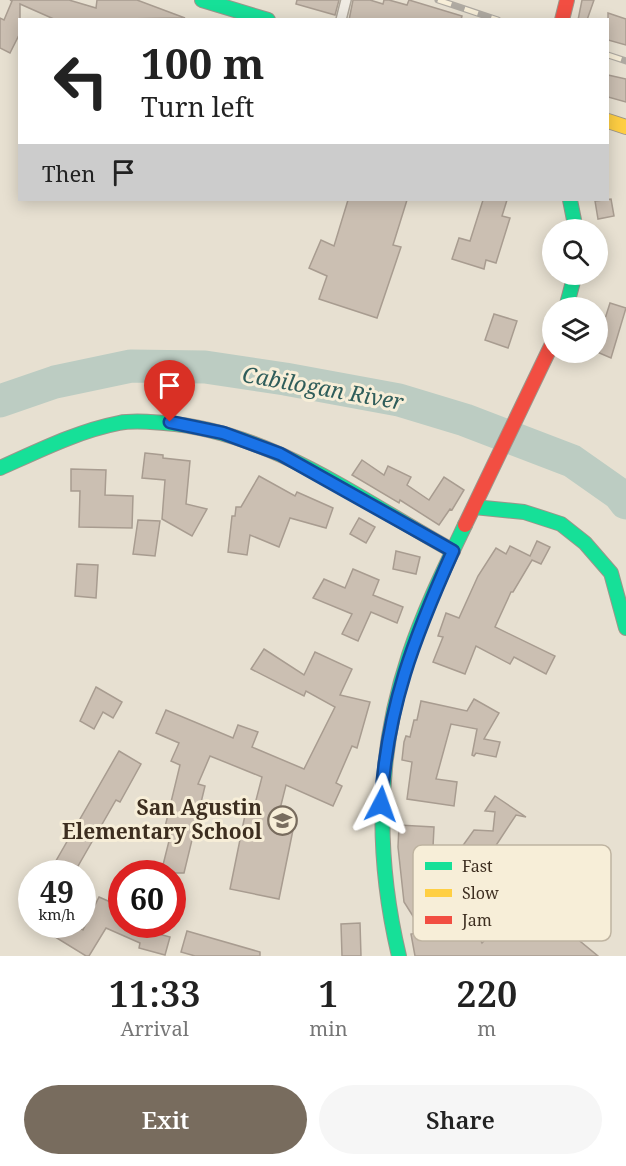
<!DOCTYPE html>
<html lang="en">
<head>
<meta charset="utf-8">
<style>
	:root { --surface:#fff; --page:#f6f6f6; --text:#222; --muted:#767676; --accent:#786c5e }
	body { margin:0; font-family:"Noto Serif",serif; background:var(--page); color:var(--text); height:100vh; display:flex; flex-direction:column; font-size:22px; white-space:nowrap }
	* { box-sizing:border-box; margin:0 }
	p { font-size:20px; color:var(--muted) }
	.icon { flex:none; width:33px; height:33px; fill:none; stroke:currentColor; stroke-width:2; stroke-linecap:round; stroke-linejoin:round }
	.map { position:relative; height:956px; overflow:hidden }
	.sheet { display:flex; flex-direction:column; background:var(--surface); flex:1 }
	.sheet>* { flex:none }
	.banner { position:absolute; left:18px; top:18px; width:591px; height:183px; border-radius:0px; box-shadow:0 3px 15px #0003; background:#fff; color:var(--text); overflow:hidden }
	.buttons { position:absolute; left:542px; top:219px; display:grid; gap:12px }
	.buttons a { display:grid; place-items:center; width:66px; height:66px; border-radius:50%; background:var(--surface); box-shadow:0 3px 15px #0003; font-size:30px }
	.speed { position:absolute; left:18px; top:860px; display:flex; gap:12px; font-size:30px; font-weight:700; text-align:center }
	.speed>* { display:grid; place-content:center; width:78px; height:78px; border-radius:50%; background:var(--surface); box-shadow:0 3px 15px #0003; line-height:1 }
	.speed small { font-size:15px; font-weight:400 }
	.speed .limit { border:9px solid #d22; background:#fff; color:#111 }
	.pin { position:absolute; display:grid; place-items:center; width:51px; height:51px; color:#fff; margin:-62px -26px; border-radius:50% 50% 50% 0; rotate:-45deg; box-shadow:0 0 6px #0007 }
	.pin .icon { rotate:45deg }
	.me { position:absolute; width:66px; margin:-33px; rotate:4deg; stroke-linejoin:round; filter:drop-shadow(0 0 4px #0008) }
	.turn { display:flex; align-items:center; gap:21px; height:126px; padding:0 24px; font-size:27px }
	.turn .icon { width:78px; height:78px; stroke-width:2.5 }
	.turn b { display:block; font-size:42px; line-height:51px }
	.then { display:flex; align-items:center; height:57px; padding:0 24px; background:#0003; gap:12px; font-size:22px }
	.eta { display:flex; justify-content:space-evenly; align-items:center; height:102px; text-align:center }
	.eta b { font-size:36px; font-weight:600; line-height:42px }
	.primary-button { display:flex; gap:12px; margin-top:auto; padding:12px 24px }
	.primary-button a { flex:1; height:69px; border-radius:36px; background:var(--accent); color:#fff; font-size:24px; font-weight:600; line-height:69px; text-align:center }
	.primary-button a+a { background:var(--page); color:var(--text) }
	.map>svg:first-child { display:block }
</style>
</head>
<body>
<div class="map">
<svg width="626" height="956" viewBox="0 0 626 956">
	<rect width="100%" height="100%" fill="#e7e0d1"/>
	<g fill="none" stroke-linecap="round" stroke-linejoin="round">
		<polyline stroke="#bcccc2" stroke-width="33" points="0,401 55,382 131,366 205,367 285,379 399,400 465,420 572,461 619,494 626,503"/>
	</g>
	<g fill="#cbbfb2" stroke="#a89c90" stroke-width="1.5">
		<polygon points="10,0 69,0 96,8 97,0 137,0 185,18 56,20 20,4 20,33 10,53 0,48 0,18 4,20 12,1"/>
		<polygon points="297,0 339,0 335,15 296,4"/>
		<polygon points="353,0 370,0 383,4 384,0 389,0 407,5 409,0 462,16 461,20 349,20"/>
		<polygon points="582,0 594,0 587,20 578,20"/>
		<polygon points="608,13 626,19 626,45 608,40"/>
		<polygon points="608,75 626,79 626,102 608,97"/>
		<polygon points="611,199 614,216 598,219 595,201"/>
		<polygon points="348,200 407,200 393,245 401,247 377,318 319,299 327,276 309,268 321,240 334,246"/>
		<polygon points="483,200 507,200 502,216 510,218 496,263 486,260 484,269 452,259 459,238 470,241"/>
		<polygon points="610,303 626,308 611,358 597,352 597,344"/>
		<polygon points="494,314 517,321 508,348 485,340"/>
		<polygon points="145,453 163,455 163,458 190,461 186,504 207,509 192,536 162,519 165,480 142,478"/>
		<polygon points="362,460 384,475 388,466 411,477 407,485 429,500 444,477 464,490 452,510 450,509 439,525 400,500 399,503 352,475"/>
		<polygon points="71,469 106,470 105,495 133,496 132,528 79,527 80,491 71,491"/>
		<polygon points="259,476 295,496 297,492 333,508 326,528 290,518 279,547 250,535 247,555 228,552 232,516 235,516 236,507 241,507"/>
		<polygon points="359,518 375,527 366,543 350,534"/>
		<polygon points="138,520 160,521 155,556 133,554"/>
		<polygon points="537,541 550,547 541,564 532,560 513,592 511,592 495,627 555,656 546,674 514,657 510,664 476,646 465,674 433,662 443,637 438,636 446,613 459,618 478,576 496,548 506,554 510,546 530,556"/>
		<polygon points="396,551 420,557 416,574 393,569"/>
		<polygon points="77,564 98,565 96,598 75,596"/>
		<polygon points="353,569 379,580 373,595 403,607 397,623 371,612 358,641 342,634 352,614 313,598 324,579 345,588"/>
		<polygon points="264,649 304,675 315,652 352,669 340,695 370,702 357,748 352,746 336,783 342,786 333,806 286,785 278,817 295,820 279,899 230,889 246,810 253,812 262,777 210,756 198,784 205,786 184,873 161,873 171,833 164,831 180,765 171,761 179,743 156,733 166,710 233,738 238,725 258,732 252,747 304,769 335,707 306,691 304,696 251,669"/>
		<polygon points="96,687 122,702 113,718 103,712 94,729 80,721"/>
		<polygon points="474,699 499,713 484,739 500,742 496,757 476,753 474,756 472,755 477,729 451,724 436,779 457,782 454,806 407,799 412,762 402,760 404,742 406,736 410,737 414,720 417,720 421,701 467,711"/>
		<polygon points="119,751 141,764 120,802 116,800 74,873 49,873"/>
		<polygon points="495,796 526,817 516,815 491,853 492,850 466,872 478,892 461,902 482,943 502,923 517,939 541,909 598,956 415,956 411,934 423,932 404,902 398,847 399,825 434,827 432,867 447,853 444,872 474,830 493,831 495,812 485,811"/>
		<polygon points="99,897 122,907 122,924 170,937 165,955 139,948 140,943 106,928 89,956 86,956 34,924 73,924 83,930"/>
		<polygon points="360,923 361,956 342,956 341,924"/>
		<polygon points="187,931 260,952 260,956 195,956 181,952"/>
	</g>
	<g fill="none" stroke-linecap="round" stroke-linejoin="round">
		<defs>
			<polyline id="lane" points="341,20 346,0"/>
			<g id="fast">
				<polyline points="202,0 268,20"/>
				<polyline points="570,200 576,230"/>
				<polyline points="566,308 575,274"/>
				<path d="M0 468C38 451 78 431 119 423 134 420 150 422 164 423 271 431 362 501 453 551"/>
				<polyline points="474,507 524,512 561,524 585,543 611,573 626,628"/>
				<path d="M399 956C375 855 376 754 409 655 424 610 445 567 465 525"/>
			</g>
			<polyline id="slow" points="608,121 626,127"/>
			<g id="jam">
				<polyline points="562,20 567,0"/>
				<polyline points="465,525 552,344"/>
			</g>
		</defs>
		<use href="#lane" stroke="#ada599" stroke-width="12"/>
		<use href="#fast" stroke="#9c958a" stroke-width="16"/>
		<use href="#slow" stroke="#9c958a" stroke-width="16"/>
		<use href="#jam" stroke="#9c958a" stroke-width="16"/>
		<use href="#lane" stroke="#efebe3" stroke-width="9"/>
		<use href="#fast" stroke="#16e098" stroke-width="14"/>
		<use href="#slow" stroke="#ffcf43" stroke-width="14"/>
		<use href="#jam" stroke="#f24e42" stroke-width="14"/>
		<defs>
			<g id="rail">
				<polyline points="438,0 498,20"/>
				<polyline points="608,55 626,61"/>
			</g>
		</defs>
		<use href="#rail" stroke="#afaaa2" stroke-width="7"/>
		<use href="#rail" stroke="#f7eed8" stroke-width="4.5" stroke-dasharray="14" stroke-linecap="butt"/>
	</g>
	<g fill="none" stroke-linecap="round" stroke-linejoin="round">
		<defs>
			<path id="route" d="M170 422 223 433 280 454 453 551C414 638 387 707 381 804"/>
		</defs>
		<use href="#route" stroke="#114b97" stroke-width="15"/>
		<use href="#route" stroke="#1a73e8" stroke-width="10"/>
	</g>
	<defs>
		<symbol id="school-ring" viewBox="-11 -11 22 22"><circle r="9.5" fill="#f7eed8" stroke="#786c5e" stroke-width="1.5"/><path d="M0-5L7-2L0 1L-7-2ZM-4 1L0 2.5L4 1V4Q0 6-4 4Z" fill="#786c5e"/></symbol>
	</defs>
	<g fill-rule="evenodd">
		<use href="#school-ring" x="266" y="804" width="33" height="33"/>
	</g>
	<g text-anchor="middle" stroke-width="6" stroke-linejoin="round" paint-order="stroke">
		<g font-size="21" font-weight="bold" fill="#3d2e20" stroke="#f7eed8" text-anchor="end">
			<text x="262" y="815">San Agustin<tspan x="262" dy="24">Elementary School</tspan></text>
		</g>
		<g font-size="22" font-style="italic" fill="#2f5d5a" stroke="#f7eed8">
			<text transform="translate(323 388) rotate(10)" y="8">Cabilogan River</text>
		</g>
	</g>
	<rect x="413" y="845" width="198" height="96" rx="9" fill="#f7eed8" stroke="#bfb4a1" stroke-width="1.5"/>
	<rect x="425" y="862" width="27" height="8" fill="#16e098"/>
	<rect x="425" y="889" width="27" height="8" fill="#ffcf43"/>
	<rect x="425" y="916" width="27" height="8" fill="#f24e42"/>
	<g font-size="16" fill="#3d2e20">
		<text x="462" y="872">Fast</text>
		<text x="462" y="899">Slow</text>
		<text x="462" y="926">Jam</text>
	</g>
</svg>
<div class="buttons">
<a><svg class="icon" aria-label="search" viewBox="0 0 24 24"><circle cx="10" cy="10" r="6"/><path d="M15 15l6 6"/></svg></a>
<a><svg class="icon" aria-label="layers" viewBox="0 0 24 24"><path d="M12 4l9 5-9 5-9-5zM3 14l9 5 9-5"/></svg></a>
</div>
<div class="speed"><div>49<small>km/h</small></div><div class="limit">60</div></div>
<div class="pin" style="left:170px;top:422px;background:#d93025"><svg class="icon" aria-label="arrive" viewBox="0 0 24 24"><path d="M6 21V4h12l-3 4 3 4H6"/></svg></div>
<svg class="me" style="left:381px;top:804px" viewBox="-20 -20 40 40"><path d="M0-17L14 15 0 8-14 15z" fill="#1a73e8" stroke="#fff" stroke-width="4"/></svg>
<div class="banner">
<div class="turn"><svg class="icon" aria-label="left" viewBox="0 0 24 24"><path d="M17 20v-9H6M10 6l-5 5 5 5"/></svg><div><b>100 m</b>Turn left</div></div>
<div class="then">Then<svg class="icon" aria-label="arrive" viewBox="0 0 24 24"><path d="M6 21V4h12l-3 4 3 4H6"/></svg></div>
</div>
</div>
<section class="sheet">
<div class="eta">
<div><b>11:33</b><p>Arrival</p></div>
<div><b>1</b><p>min</p></div>
<div><b>220</b><p>m</p></div>
</div>
<div class="primary-button"><a>Exit</a><a>Share</a></div>
</section>
</body>
</html>
